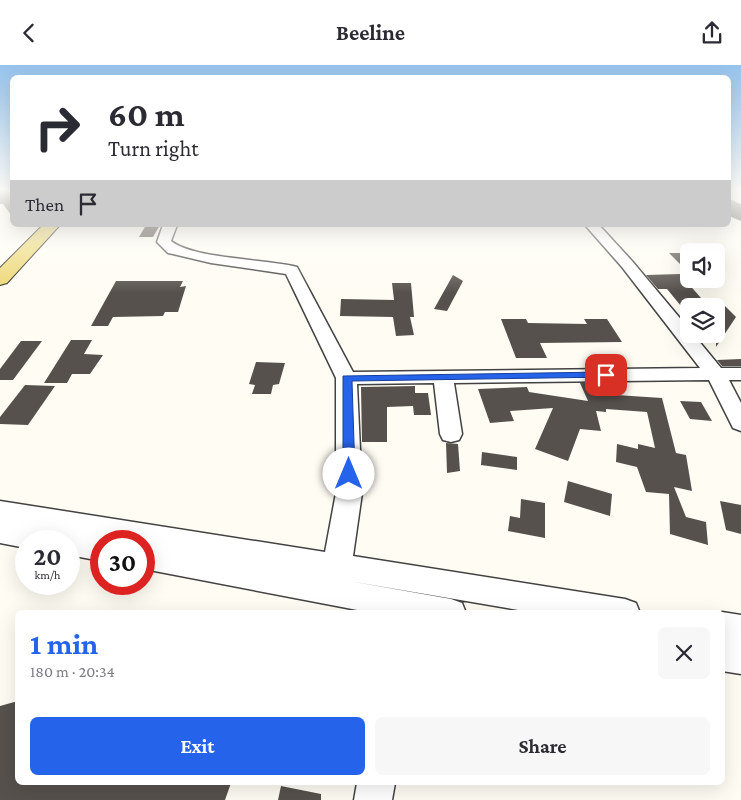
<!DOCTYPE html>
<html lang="en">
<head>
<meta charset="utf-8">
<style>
	:root { --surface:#fff; --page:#f7f7f7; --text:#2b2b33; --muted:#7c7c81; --accent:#2563eb }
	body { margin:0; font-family:"Crimson Pro",serif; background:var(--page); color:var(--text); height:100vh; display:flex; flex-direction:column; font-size:19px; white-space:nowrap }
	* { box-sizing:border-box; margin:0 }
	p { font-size:16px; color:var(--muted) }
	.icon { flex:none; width:28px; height:28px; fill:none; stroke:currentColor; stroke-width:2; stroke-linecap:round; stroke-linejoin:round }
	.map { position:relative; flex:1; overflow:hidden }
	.sheet { position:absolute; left:15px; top:545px; width:710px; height:175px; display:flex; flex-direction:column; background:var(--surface); border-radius:8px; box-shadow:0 5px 20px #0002 }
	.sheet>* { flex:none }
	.top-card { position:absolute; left:10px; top:10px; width:721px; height:152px; border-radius:8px; box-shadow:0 5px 20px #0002; background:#fff; color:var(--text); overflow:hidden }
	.controls { position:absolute; left:680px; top:178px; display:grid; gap:10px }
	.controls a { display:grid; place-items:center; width:45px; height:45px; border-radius:8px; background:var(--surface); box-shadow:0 5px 20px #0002; font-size:25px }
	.speed { position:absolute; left:15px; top:465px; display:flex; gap:10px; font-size:25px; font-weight:700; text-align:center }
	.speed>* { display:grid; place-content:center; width:65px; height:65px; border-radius:50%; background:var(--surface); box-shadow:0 5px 20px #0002; line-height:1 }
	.speed small { font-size:12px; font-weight:400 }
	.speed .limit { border:8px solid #d22; background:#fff; color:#111 }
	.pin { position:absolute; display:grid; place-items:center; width:42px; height:42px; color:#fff; margin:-21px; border-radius:10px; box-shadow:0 2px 8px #0006 }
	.me { position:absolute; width:55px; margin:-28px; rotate:0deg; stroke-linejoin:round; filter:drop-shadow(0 0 4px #0008) }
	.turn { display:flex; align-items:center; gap:18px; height:105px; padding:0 15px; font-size:22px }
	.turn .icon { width:65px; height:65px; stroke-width:2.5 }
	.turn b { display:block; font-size:35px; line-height:42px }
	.then { display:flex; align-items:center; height:48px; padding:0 15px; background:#0003; gap:10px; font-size:19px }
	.round { display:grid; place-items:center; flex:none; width:52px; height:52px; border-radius:8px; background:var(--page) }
	.headline { display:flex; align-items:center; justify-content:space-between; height:85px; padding:0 15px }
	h1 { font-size:30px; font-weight:700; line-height:38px; color:var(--accent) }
	.button { display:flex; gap:10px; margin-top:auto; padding:10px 15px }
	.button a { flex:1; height:58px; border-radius:8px; background:var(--accent); color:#fff; font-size:20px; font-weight:700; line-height:58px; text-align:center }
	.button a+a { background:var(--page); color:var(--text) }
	header { display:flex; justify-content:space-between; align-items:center; height:65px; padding:0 15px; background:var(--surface); font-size:22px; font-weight:700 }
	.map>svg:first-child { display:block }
</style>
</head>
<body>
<header><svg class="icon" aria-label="back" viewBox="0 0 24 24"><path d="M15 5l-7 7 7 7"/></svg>Beeline<svg class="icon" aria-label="share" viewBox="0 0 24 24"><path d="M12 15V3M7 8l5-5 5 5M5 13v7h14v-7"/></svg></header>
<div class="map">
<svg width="741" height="735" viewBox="0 0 741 735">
	<rect width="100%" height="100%" fill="#fefcf3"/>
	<g fill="#57514d">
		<polygon points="0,125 12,125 12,151 3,139 0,139"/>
		<polygon points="729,134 741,139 741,156 729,151"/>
		<polygon points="146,160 160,160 153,172 139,172"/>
		<polygon points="669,188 689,188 689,208"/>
		<polygon points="680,209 708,241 681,241 667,224 658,224 646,210"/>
		<polygon points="453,210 463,216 447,246 434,244"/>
		<polygon points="116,216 183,216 180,222 186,221 178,247 165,247 163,251 113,252 108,261 91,261"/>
		<polygon points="392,218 411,218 414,252 410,252 414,270 396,271 393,252 340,251 341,234 394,235"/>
		<polygon points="716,241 725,241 736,252 716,282"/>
		<polygon points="501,254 526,254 528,258 587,259 584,254 607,254 622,277 540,278 547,293 516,293"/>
		<polygon points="71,275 92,275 84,289 103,290 90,309 72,309 67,318 44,318"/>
		<polygon points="21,276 42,276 13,315 0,315 0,304"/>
		<polygon points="741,294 741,301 722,301 717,295"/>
		<polygon points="256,297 285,298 279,319 273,320 271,329 252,329 255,320 249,319"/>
		<polygon points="580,318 610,318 616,330 662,333 676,388 686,390 692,426 674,422 686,452 706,457 708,480 670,469 669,429 646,427 637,402 616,397 617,379 638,384 638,379 655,383 647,347 606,344 606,347 596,346 601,366 580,364 568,396 535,384 553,343 510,346 514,356 490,358 478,324 527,322 529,327 588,336"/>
		<polygon points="25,320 55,321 28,360 0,359 0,352"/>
		<polygon points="415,321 415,328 428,328 431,350 414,350 413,341 387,342 387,377 362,377 361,322"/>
		<polygon points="680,336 701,337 712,356 690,354"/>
		<polygon points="446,378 458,379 460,406 447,408"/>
		<polygon points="482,387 517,392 517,405 481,400"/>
		<polygon points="568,416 612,429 610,451 564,437"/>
		<polygon points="521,434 545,438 545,473 508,466 510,451 520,453"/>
		<polygon points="720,436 741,440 741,469 726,465"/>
		<polygon points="18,636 18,718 231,718 225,735 0,735 0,641"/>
		<polygon points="281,721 321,729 321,735 278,735"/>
	</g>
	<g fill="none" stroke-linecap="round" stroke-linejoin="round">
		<defs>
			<g id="minor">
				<path d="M163 160H177L171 176C193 194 267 194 297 202L353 307 700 303 622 202 585 160H599L632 196 689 264V269H693L721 303H741V315H729L741 338V366L733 363 709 315 454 318 462 369 459 375 451 377 443 375 440 369 434 318 357 319 362 428 353 491 625 534 636 538 640 548H536L349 516 451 534 462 538 466 548H373L144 504V476L106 474 111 476H101V496L69 490V476H26V483L0 478V436L325 487 336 428V313L286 209 211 198 173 189 168 188 157 177Z"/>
				<polygon points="722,547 741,550 741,609 722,606"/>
				<polygon points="357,718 395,718 392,735 354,735"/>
			</g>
			<polygon id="major" points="43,160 60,160 7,218 0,220 0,203"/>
		</defs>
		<use href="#minor" stroke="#424242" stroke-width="3"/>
		<use href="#major" stroke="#202020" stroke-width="2"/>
		<use href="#minor" fill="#fff" fill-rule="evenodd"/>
		<use href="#major" fill="#edd774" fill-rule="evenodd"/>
	</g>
	<linearGradient id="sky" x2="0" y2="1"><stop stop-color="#96c3ec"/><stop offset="0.55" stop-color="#fffefa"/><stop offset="1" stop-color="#fffefa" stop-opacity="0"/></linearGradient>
	<rect width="741" height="228" fill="url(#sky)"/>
	<polygon fill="#2563eb" stroke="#184099" points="606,307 610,308 610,312 352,316 355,409 353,412 345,412 343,409 343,311"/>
</svg>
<div class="controls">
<a><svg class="icon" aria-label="sound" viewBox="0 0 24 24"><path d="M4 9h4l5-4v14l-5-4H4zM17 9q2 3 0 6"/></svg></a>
<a><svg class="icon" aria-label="layers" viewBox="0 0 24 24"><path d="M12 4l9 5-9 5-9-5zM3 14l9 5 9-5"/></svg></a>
</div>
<div class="speed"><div>20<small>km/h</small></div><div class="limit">30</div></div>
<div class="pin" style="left:606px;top:310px;background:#d93025"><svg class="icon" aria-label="arrive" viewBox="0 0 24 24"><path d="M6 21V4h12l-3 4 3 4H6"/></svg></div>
<svg class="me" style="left:349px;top:409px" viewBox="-20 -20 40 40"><circle r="19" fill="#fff"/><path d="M0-13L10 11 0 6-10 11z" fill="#2563eb"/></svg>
<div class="top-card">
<div class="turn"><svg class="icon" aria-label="right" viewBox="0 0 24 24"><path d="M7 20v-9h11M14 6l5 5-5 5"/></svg><div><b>60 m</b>Turn right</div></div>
<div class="then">Then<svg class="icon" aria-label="arrive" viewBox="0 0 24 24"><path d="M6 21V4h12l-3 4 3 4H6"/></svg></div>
</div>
<section class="sheet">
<div class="headline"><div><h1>1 min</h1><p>180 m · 20:34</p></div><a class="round"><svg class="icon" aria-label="close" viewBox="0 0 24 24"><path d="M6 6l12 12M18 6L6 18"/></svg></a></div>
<div class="button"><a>Exit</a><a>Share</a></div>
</section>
</div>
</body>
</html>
